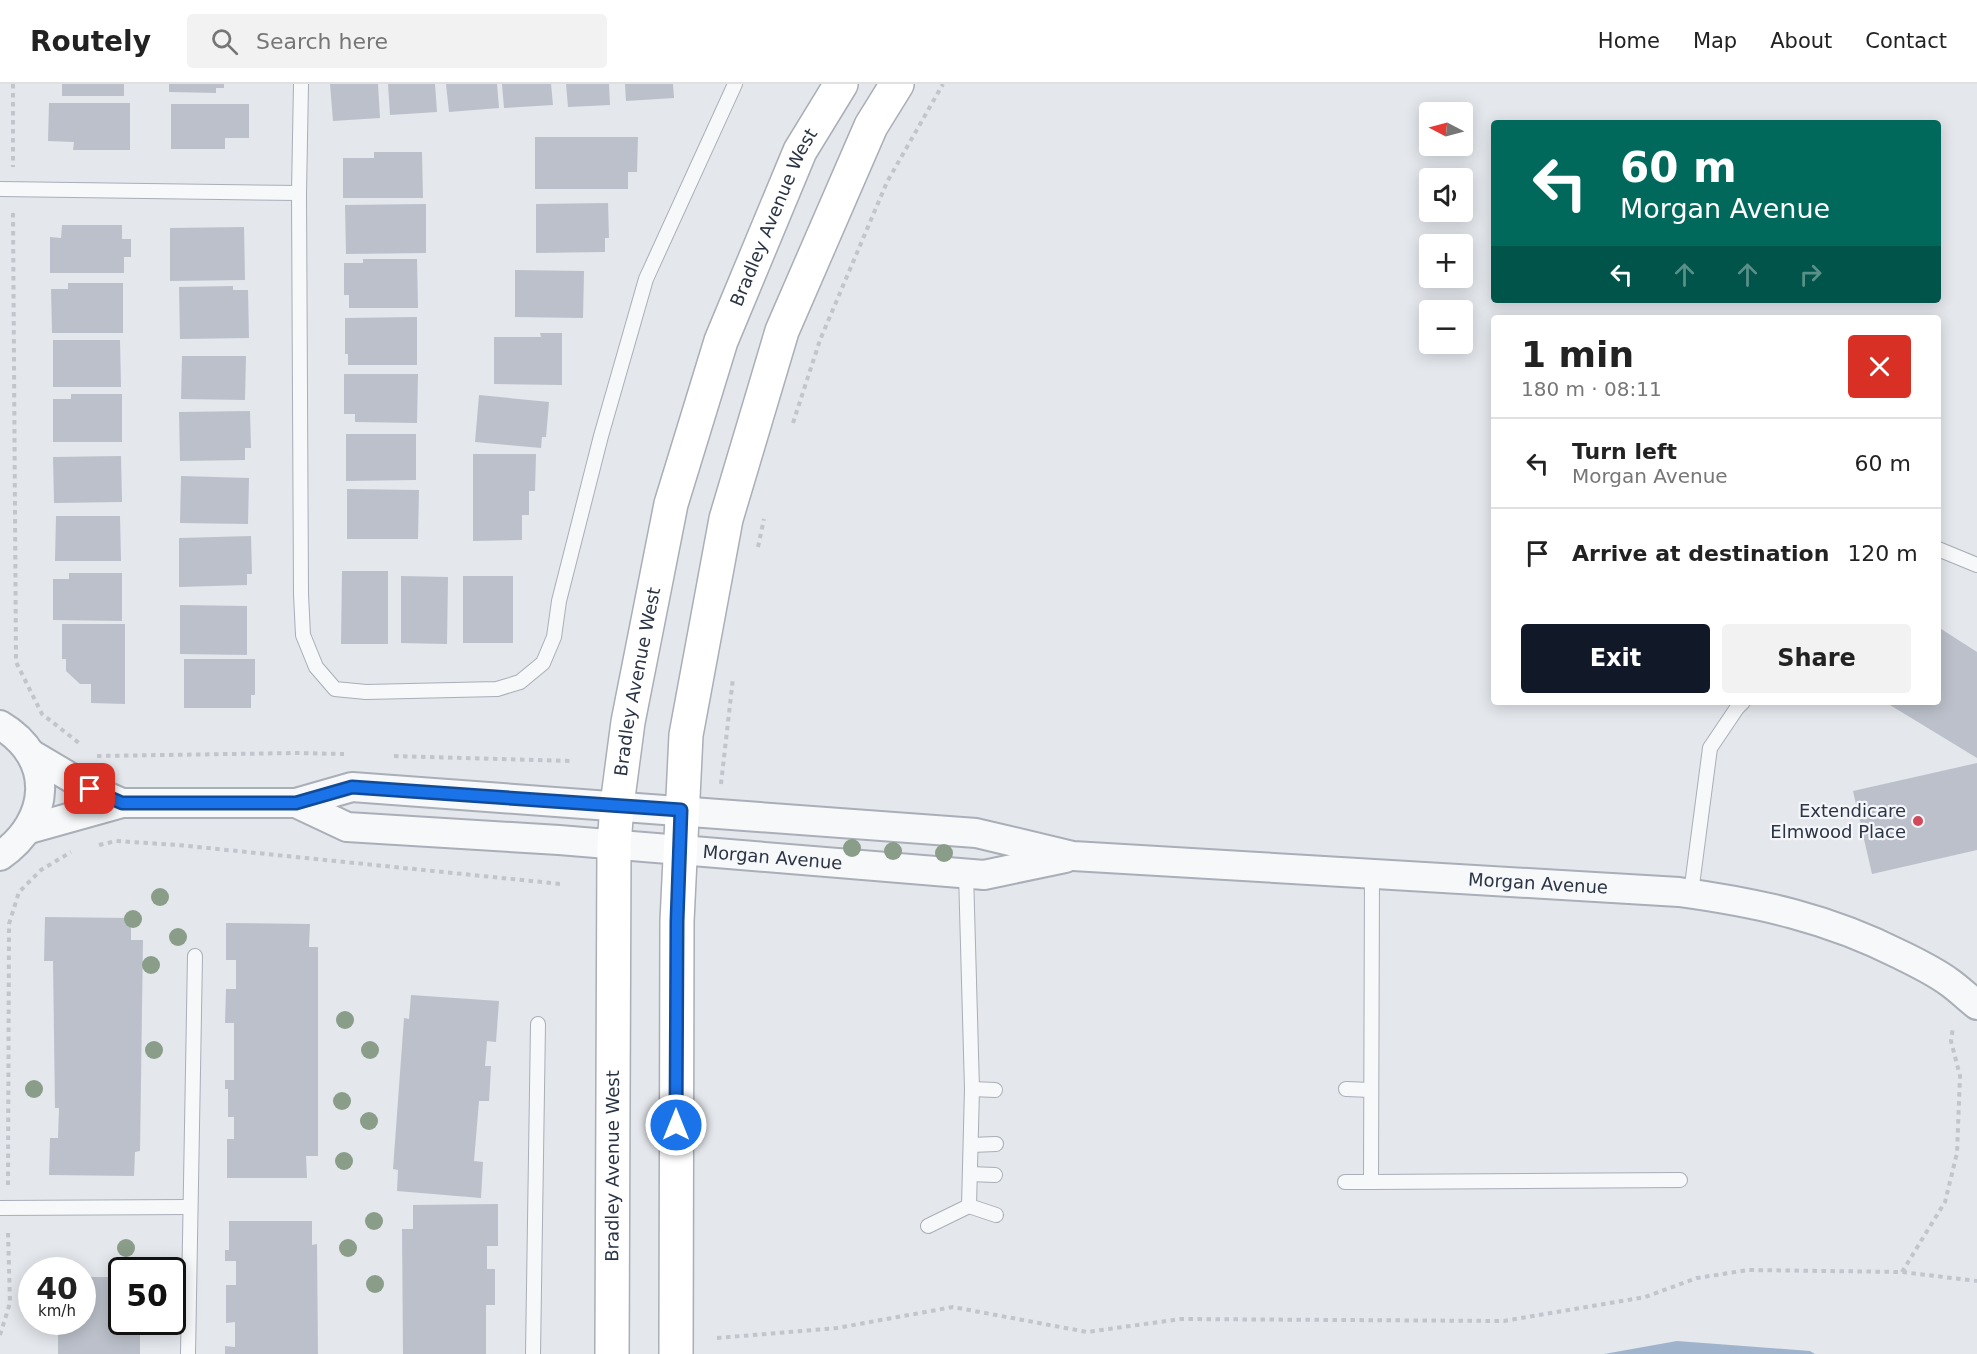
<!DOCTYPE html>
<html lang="en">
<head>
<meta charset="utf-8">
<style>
	:root { --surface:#fff; --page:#f2f2f2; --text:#222; --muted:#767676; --line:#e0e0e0; --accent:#111827 }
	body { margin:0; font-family:"DejaVu Sans",sans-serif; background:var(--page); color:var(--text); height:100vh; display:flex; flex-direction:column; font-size:22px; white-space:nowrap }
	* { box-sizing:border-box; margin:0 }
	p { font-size:20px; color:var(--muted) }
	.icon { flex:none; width:33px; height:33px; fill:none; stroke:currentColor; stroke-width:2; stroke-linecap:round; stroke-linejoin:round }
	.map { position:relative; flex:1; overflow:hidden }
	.panel { position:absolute; left:1491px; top:231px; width:450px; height:390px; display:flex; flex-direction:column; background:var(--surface); border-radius:6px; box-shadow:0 3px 15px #0003 }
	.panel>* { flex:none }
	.guide { position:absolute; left:1491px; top:36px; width:450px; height:183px; border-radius:6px; box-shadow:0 3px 15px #0003; background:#00695c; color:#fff; overflow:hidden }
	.needle { width:39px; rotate:276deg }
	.fabs { position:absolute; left:1419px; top:18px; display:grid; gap:12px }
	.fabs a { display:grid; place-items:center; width:54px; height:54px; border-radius:6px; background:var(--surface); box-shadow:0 3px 15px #0003; font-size:30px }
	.speed { position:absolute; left:18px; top:1173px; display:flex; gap:12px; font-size:30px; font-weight:700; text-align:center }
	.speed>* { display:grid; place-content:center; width:78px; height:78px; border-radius:50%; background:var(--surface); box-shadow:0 3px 15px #0003; line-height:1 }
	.speed small { font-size:15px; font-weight:400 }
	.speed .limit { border:3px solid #111; border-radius:9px; background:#fff; color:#111 }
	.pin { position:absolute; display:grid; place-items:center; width:51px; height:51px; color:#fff; margin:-26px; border-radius:12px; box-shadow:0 3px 9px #0006 }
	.me { position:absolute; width:66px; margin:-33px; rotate:0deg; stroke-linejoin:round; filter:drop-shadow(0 0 4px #0008) }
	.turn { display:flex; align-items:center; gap:21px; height:126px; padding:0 30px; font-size:27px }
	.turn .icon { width:78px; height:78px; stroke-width:2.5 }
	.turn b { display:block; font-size:42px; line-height:51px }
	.lanes { display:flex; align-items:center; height:57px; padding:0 30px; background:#0003; justify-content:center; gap:30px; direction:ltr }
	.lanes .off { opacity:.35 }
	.round { display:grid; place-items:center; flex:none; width:63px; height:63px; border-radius:6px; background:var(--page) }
	.summary { display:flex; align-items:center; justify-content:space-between; height:102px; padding:0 30px }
	h1 { font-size:36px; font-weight:700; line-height:45px }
	.button { display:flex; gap:12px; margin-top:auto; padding:12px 30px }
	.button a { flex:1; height:69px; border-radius:6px; background:var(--accent); color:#fff; font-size:24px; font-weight:700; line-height:69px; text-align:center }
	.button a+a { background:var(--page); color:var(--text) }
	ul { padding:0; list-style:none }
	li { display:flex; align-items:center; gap:18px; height:90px; padding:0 30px; border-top:2px solid var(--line) }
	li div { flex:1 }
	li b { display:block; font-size:22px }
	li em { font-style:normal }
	header { display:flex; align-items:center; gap:36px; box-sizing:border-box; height:84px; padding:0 30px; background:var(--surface); border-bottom:2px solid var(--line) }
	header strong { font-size:28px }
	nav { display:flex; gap:33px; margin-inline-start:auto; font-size:21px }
	.search { width:420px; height:54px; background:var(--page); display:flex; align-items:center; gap:15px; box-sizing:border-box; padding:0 21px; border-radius:6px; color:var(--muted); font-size:22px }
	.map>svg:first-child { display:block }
</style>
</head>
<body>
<header>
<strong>Routely</strong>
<div class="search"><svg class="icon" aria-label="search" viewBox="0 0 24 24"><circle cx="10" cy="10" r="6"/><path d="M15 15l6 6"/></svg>Search here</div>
<nav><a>Home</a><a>Map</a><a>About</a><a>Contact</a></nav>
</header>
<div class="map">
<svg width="1977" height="1270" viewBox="0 0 1977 1270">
	<rect width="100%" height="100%" fill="#e4e7ec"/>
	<polygon fill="#9fb4cc" points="1677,1257 1810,1267 1815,1270 1604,1270"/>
	<g fill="#bbc0ca">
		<rect x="62" y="0" width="62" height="12"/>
		<polygon points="169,0 224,0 224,4 216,4 216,9 169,8"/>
		<polygon points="330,0 378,0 380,34 333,37"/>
		<polygon points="388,0 435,0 437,28 390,31"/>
		<polygon points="446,0 497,0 499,24 449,28"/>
		<polygon points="502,0 551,0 553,21 504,24"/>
		<polygon points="566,0 609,0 610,21 568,23"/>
		<polygon points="625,0 673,0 674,14 626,17"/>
		<polygon points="49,19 130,19 130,66 73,66 74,58 48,57"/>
		<polygon points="171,20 249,20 249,54 225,54 225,65 171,65"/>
		<polygon points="535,53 638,53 637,88 628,88 628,105 535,105"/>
		<polygon points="374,68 422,68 423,114 343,114 343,74 374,74"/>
		<polygon points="608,119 609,154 605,154 605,168 536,169 536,120"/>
		<polygon points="426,120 426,169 346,170 345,121"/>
		<polygon points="62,141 122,141 122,155 131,155 131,173 124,173 124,189 50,189 50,153 61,154"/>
		<polygon points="244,143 245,196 170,197 170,144"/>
		<polygon points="363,175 417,175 418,224 349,224 349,211 344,211 344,179 363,179"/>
		<polygon points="515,186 584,187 583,234 515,233"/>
		<polygon points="68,199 123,199 123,249 52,249 51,205 68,205"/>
		<polygon points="233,202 233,206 248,206 249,254 180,255 179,203"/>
		<polygon points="417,233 417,281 348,281 348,270 345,270 345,234"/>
		<polygon points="540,249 562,249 562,301 494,300 494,253 541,253"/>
		<polygon points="53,256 120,256 121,303 53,303"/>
		<polygon points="182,272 246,272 245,316 181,315"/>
		<polygon points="344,290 418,290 417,339 355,338 355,330 344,330"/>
		<polygon points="71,310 122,310 122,358 53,358 53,315 71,315"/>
		<polygon points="479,311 549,318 546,353 542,353 541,364 475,358"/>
		<polygon points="250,327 251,364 245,364 245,376 180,377 179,328"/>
		<polygon points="346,350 416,350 416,396 346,397"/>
		<polygon points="473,370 536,370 535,407 529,407 529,431 522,431 522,456 473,457"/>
		<polygon points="121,372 122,418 54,419 53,373"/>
		<polygon points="181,392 249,394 248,440 180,439"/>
		<polygon points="347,405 419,406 418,455 347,455"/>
		<polygon points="56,432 120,432 121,477 55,477"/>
		<polygon points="251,452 252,490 247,490 247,501 179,503 179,454"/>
		<polygon points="342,487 388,487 388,560 341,560"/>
		<polygon points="69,489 122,489 122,537 53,536 53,495 69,495"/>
		<polygon points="401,492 448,493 447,560 401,559"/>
		<rect x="463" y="492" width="50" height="67"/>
		<polygon points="180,521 247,522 247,571 180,570"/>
		<polygon points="62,540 125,540 125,620 91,619 91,600 80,600 66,587 66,575 62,575"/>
		<polygon points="1938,543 1977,568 1977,674 1885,618 1938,618"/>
		<polygon points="184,575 255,575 255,611 251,611 251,624 184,624"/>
		<polygon points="1977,679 1977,766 1872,790 1853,707"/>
		<polygon points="45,833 131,834 131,856 143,856 140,1067 135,1068 134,1092 49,1091 50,1054 58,1054 59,1024 55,1024 53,877 44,877"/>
		<polygon points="226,839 310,840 309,863 318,863 318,1072 306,1072 307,1094 227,1094 227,1055 234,1055 234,1033 228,1033 228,1005 225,1005 225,996 234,996 234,939 225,939 226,905 236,905 236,876 226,876"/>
		<polygon points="411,911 499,917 496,958 487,957 485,982 491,982 489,1017 479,1017 474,1077 483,1078 481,1114 397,1107 398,1086 393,1085 404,934 409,935"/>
		<polygon points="498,1120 498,1162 487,1162 487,1185 495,1185 495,1221 486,1221 486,1270 403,1270 402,1145 413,1145 413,1121"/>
		<polygon points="229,1137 312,1137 312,1161 317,1160 318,1270 225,1270 225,1262 235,1263 235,1238 226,1239 226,1201 236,1201 236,1177 225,1177 225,1166 229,1166"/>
		<polygon points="82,1193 122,1193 122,1238 140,1238 140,1270 58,1270 58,1238 82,1238"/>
	</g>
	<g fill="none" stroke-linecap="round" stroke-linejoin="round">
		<defs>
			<g id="lane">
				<polyline points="301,0 299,109 301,510 303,551 316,583 335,605 366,608 497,605 520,598 543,579 554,553 559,517 601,352 646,195 735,0"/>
				<polyline points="0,105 299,109"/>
				<polyline points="1938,465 1977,481"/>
				<polyline points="1372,790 1371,1098 1680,1096"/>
				<polyline points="1691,809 1710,664 1737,624 1743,618"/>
				<polyline points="972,1005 995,1006"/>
				<polyline points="1346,1005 1371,1006"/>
				<polyline points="971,1061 996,1060"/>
				<polyline points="970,1090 995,1091"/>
				<polyline points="1345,1098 1371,1098"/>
				<polyline points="969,1122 996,1131"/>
				<polyline points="0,1124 190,1123"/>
				<polyline points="928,1142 969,1122 972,1005 966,789"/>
				<polyline points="188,1270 195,872"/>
				<polyline points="533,1270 538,940"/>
			</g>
			<g id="street">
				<path d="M0 641C56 674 51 737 0 772"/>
				<polyline points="31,670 90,705 122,719"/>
				<path id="s1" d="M296 719 347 743 559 756 984 791 1065 774"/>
				<path id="s2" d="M29 745 122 719H296L352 703 976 749 1073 772 1679 808C1759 819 1828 834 1901 871 1917 879 1934 887 1949 898 1959 905 1968 914 1977 921"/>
			</g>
			<g id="secondary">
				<path id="s3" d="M612 1270 614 761 617 721 628 638 671 420 721 257 800 67 841 0"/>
				<polyline points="676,1270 677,837 686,651 726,435 782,247 871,42 897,0"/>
			</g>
		</defs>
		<use href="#lane" stroke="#a9aeb7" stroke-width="16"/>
		<use href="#street" stroke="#a9aeb7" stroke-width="32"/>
		<use href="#secondary" stroke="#a9aeb7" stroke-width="36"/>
		<g stroke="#c2c5cb" stroke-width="4" stroke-dasharray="4.5 4.5" stroke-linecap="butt">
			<polyline points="13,0 13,83"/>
			<polyline points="13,129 16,578 42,630 79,659"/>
			<polyline points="793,339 820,256 887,98 943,0"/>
			<polyline points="758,463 764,435"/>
			<polyline points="97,672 297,669 344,670"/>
			<polyline points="394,672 570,677"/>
			<polyline points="721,700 733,594"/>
			<polyline points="99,761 116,757 178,761 561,800"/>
			<polyline points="8,1101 9,840 19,808 41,786 71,768"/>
			<polyline points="1902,1188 1945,1118 1957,1069 1960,992 1951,957 1953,943"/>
			<polyline points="0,1251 10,1219 8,1148"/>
			<polyline points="717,1254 837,1244 953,1223 1087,1248 1181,1235 1504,1237 1645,1213 1697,1194 1748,1186 1902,1188 1977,1197"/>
		</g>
		<use href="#lane" stroke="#f7f8fa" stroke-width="14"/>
		<use href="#street" stroke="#f7f8fa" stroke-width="28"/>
		<use href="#secondary" stroke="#fff" stroke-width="33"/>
	</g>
	<g fill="#899d89">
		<circle cx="852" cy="764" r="9"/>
		<circle cx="893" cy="767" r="9"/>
		<circle cx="944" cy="769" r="9"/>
		<circle cx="160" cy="813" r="9"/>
		<circle cx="133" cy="835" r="9"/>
		<circle cx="178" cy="853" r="9"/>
		<circle cx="151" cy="881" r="9"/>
		<circle cx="345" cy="936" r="9"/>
		<circle cx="154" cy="966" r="9"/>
		<circle cx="370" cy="966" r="9"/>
		<circle cx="34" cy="1005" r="9"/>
		<circle cx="342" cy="1017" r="9"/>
		<circle cx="369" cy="1037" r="9"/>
		<circle cx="344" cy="1077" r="9"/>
		<circle cx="374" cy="1137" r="9"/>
		<circle cx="126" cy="1164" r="9"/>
		<circle cx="348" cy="1164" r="9"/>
		<circle cx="375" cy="1200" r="9"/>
	</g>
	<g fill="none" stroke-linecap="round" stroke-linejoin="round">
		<defs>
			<polyline id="route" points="90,705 122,719 296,719 352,703 681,726 677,837 676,1041"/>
		</defs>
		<use href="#route" stroke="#114b97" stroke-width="15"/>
		<use href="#route" stroke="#1a73e8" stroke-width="10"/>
	</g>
	<circle fill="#d1495b" stroke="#f4f6f9" stroke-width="2" cx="1918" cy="737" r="6"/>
	<g text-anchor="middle" stroke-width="4.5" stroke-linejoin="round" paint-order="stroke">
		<g font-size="18" fill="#2b3445" stroke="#f4f6f9">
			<text dy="6" stroke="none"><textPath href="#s3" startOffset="1160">Bradley Avenue West</textPath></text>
			<text dy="6" stroke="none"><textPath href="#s3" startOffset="674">Bradley Avenue West</textPath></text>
			<text dy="6" stroke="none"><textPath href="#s1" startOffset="483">Morgan Avenue</textPath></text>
			<text dy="6" stroke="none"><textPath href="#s2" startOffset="1520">Morgan Avenue</textPath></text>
			<text dy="6" stroke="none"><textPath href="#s3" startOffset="188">Bradley Avenue West</textPath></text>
		</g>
		<g font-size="18" fill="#2b3445" stroke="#f4f6f9" text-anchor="end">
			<text x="1906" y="733">Extendicare<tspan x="1906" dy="21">Elmwood Place</tspan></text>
		</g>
	</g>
</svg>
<div class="fabs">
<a><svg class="needle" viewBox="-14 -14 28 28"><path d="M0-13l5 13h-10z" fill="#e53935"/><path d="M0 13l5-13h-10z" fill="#767676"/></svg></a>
<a><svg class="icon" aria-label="sound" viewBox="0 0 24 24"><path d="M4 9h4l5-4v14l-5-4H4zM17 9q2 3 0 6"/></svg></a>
<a>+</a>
<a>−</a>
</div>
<div class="speed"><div>40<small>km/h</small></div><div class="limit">50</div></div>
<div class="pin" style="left:90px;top:705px;background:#d93025"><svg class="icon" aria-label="arrive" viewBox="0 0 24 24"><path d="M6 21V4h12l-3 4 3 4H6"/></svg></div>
<svg class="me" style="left:676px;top:1041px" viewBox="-20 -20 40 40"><circle r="17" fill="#1a73e8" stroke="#fff" stroke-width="3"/><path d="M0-11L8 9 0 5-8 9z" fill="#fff"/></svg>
<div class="guide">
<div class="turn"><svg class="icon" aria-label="left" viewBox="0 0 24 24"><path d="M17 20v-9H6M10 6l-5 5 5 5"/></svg><div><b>60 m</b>Morgan Avenue</div></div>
<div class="lanes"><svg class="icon" aria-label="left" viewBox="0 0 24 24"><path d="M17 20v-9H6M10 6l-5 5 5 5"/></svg><svg class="icon off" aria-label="ahead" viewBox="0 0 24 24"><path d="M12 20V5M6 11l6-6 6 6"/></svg><svg class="icon off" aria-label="ahead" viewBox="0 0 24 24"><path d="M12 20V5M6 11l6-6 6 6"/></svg><svg class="icon off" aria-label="right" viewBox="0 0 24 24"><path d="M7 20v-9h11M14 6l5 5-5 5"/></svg></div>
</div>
<section class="panel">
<div class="summary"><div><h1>1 min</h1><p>180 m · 08:11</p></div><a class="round" style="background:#d93025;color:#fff"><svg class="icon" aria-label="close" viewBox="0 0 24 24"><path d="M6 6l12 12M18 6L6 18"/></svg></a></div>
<ul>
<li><svg class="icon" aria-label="left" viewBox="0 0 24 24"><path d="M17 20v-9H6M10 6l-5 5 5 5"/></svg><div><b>Turn left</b><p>Morgan Avenue</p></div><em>60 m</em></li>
<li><svg class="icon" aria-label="arrive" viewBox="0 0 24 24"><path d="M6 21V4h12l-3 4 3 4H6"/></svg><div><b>Arrive at destination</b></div><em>120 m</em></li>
</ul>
<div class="button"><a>Exit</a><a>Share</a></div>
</section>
</div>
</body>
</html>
